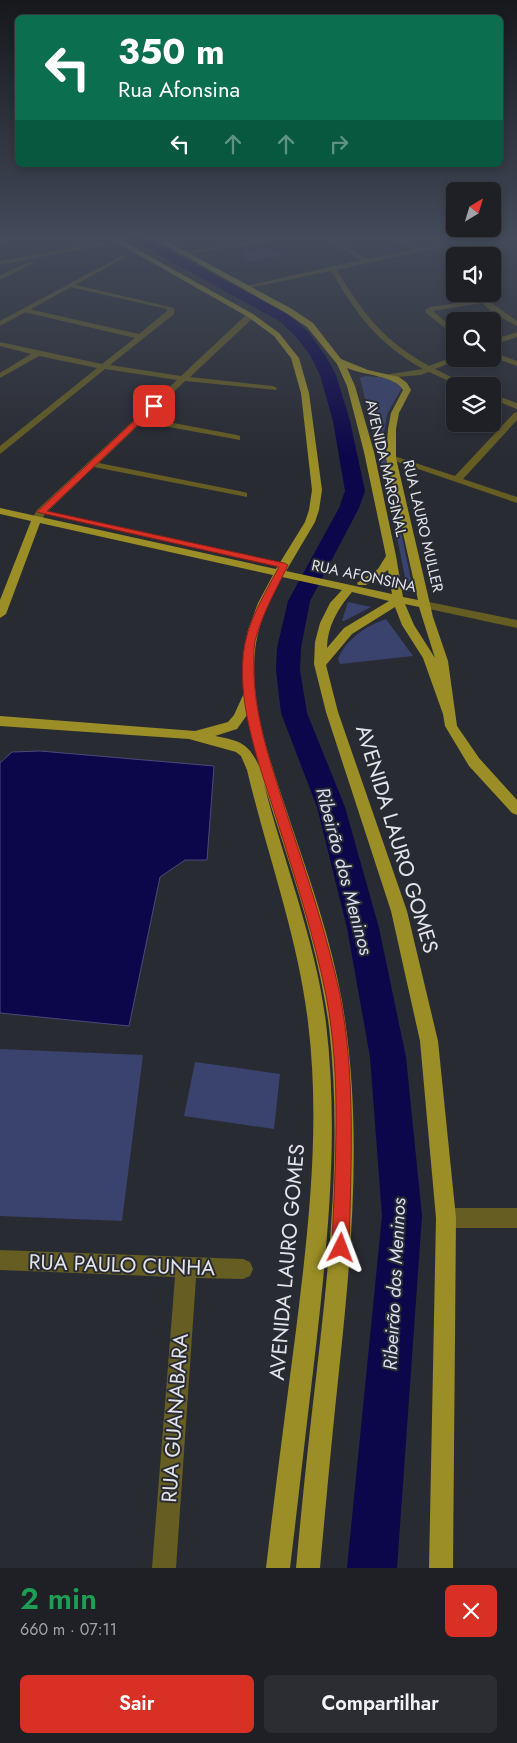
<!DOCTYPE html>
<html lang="pt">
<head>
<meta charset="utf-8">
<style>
	:root { --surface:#1f2026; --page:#2c2d32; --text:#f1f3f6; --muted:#a1a3a7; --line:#3c3e43; --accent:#d93025 }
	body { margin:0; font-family:Jost,sans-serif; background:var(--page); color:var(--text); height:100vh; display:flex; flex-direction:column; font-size:19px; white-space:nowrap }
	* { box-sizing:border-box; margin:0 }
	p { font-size:16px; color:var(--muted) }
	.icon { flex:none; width:28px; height:28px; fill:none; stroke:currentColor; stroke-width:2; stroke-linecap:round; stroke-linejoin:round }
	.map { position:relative; height:1568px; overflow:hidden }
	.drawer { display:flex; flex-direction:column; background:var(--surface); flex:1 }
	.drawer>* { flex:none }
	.banner { position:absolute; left:15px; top:15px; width:488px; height:152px; border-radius:8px; box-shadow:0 2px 8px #0003,0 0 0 1px var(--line); background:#0b6e4f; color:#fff; overflow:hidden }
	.needle { width:32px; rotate:38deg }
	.fabs { position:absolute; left:446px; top:182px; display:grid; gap:10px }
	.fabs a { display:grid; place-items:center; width:55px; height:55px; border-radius:8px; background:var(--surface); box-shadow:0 2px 8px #0003,0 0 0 1px var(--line); font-size:25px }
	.pin { position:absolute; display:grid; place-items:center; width:42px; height:42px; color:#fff; margin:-21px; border-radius:10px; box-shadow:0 2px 8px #0006 }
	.me { position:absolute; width:55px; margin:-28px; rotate:3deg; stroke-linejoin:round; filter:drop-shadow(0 0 4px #0008) }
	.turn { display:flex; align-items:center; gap:18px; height:105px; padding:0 20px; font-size:22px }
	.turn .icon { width:65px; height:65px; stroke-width:2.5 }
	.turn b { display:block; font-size:35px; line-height:42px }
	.lanes { display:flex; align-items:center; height:48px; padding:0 20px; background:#0003; justify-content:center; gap:25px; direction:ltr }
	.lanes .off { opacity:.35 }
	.round { display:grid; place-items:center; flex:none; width:52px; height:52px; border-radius:8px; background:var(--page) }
	.headline { display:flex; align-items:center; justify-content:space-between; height:85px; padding:0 20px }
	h1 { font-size:30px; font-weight:600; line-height:38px; color:#1e9e55 }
	.action { display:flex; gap:10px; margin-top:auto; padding:10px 20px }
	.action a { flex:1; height:58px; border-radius:8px; background:var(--accent); color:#fff; font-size:20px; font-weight:600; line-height:58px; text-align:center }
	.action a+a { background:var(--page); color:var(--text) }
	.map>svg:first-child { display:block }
</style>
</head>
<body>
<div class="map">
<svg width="517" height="1568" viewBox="0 0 517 1568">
	<rect width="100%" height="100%" fill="#292b32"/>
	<g fill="#39436e">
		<polygon points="266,248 271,249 281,255 251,262 242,255 243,253"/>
		<polygon points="365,376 388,378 403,386 387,414 384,434 385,455 413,589 408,592 386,483 360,378"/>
		<polygon points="348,602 371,607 344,621 342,621"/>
		<path d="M386 619 413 656 340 664 338 659C346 639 366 626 386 619Z"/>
		<polygon points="0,1049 143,1055 122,1221 0,1216"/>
		<polygon points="195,1062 280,1074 274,1129 184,1116"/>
	</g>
	<polygon fill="#0c064b" stroke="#4c497a" points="40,751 214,766 207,860 185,860 160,877 129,1026 0,1013 0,763 12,752"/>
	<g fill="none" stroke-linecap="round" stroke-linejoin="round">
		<polygon fill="#0c064b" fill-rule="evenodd" points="129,238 145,238 291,316 309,333 325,355 336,375 350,421 365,491 359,508 310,601 301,648 300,670 307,713 345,807 379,928 406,1057 422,1216 397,1568 347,1568 382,1216 370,1057 347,928 317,807 281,713 276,670 277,648 288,601 339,508 345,491 333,421 320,375 310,355 298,339 281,322"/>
		<g fill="#655d22" fill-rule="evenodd">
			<polygon points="16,238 15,239 0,243 0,239"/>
			<path d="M323 238H331L368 259 413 250 392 238C403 238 412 248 421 248 439 248 459 238 480 238L337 270C364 315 382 339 429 366L455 356V359L458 360 435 369 470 386H460L429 372 420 375 387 378 386 376 390 374 423 369C376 342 358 316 331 271L245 289 242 287 361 260Z"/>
			<polygon points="103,242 105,245 0,265 0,261"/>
			<polygon points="29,262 34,263 0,280 0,275"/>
			<polygon points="72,284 174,308 174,314 110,365 181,376 247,314 253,314 253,318 190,377 273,386 277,388 276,390 185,381 147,418 237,435 240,436 240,440 142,422 99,463 244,492 247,493 247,497 94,467 45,514 41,521 33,521 32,519 37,510 177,380 105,369 0,454 0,446 97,368 39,356 0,378 0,373 31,354 0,346 0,342 102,364 135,338 24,312 24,308 139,334 167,311 167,309 70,287 70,285"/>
			<polygon points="472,294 479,294 517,321 517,326 493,313 482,303 433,311 455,330 455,336 426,313 425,310 430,307 478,300"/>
			<polygon points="517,332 517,337 492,345 492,340"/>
			<polygon points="492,352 517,361 517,366 492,357"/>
			<polygon points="492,394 517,403 517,409 492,399"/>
			<polygon points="517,412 517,420 463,479 517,497 517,503 386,458 391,455 394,456 455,476 514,413"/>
			<polygon points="446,1208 517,1208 517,1228 446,1228 439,1225 436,1218 439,1211"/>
			<polygon points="0,1250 243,1259 250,1262 253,1269 250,1276 243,1279 196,1278 176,1568 152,1568 175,1277 0,1270"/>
		</g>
		<g fill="#655d22" fill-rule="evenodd">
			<polygon points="273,238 291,238 181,255 178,253"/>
			<polygon points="123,255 128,256 0,326 0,321"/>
			<polygon points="424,601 517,620 517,628 420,607 418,605 420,603"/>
		</g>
		<path fill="#9b8e26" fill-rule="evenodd" d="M109 238H117L253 314 279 333 299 358 309 393 322 490 319 510 315 522 286 571 392 594 388 570 366 585H358L357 583 378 569 386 556 364 452 347 386 337 364 307 327 286 313 153 238H161L292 309 313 323 341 359 368 370 399 377 407 383 411 390 399 413 396 429V458L433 617 448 661 457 726 479 758 517 800V815L512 813 469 766 445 726 443 714 423 658 402 625 395 607 352 634 326 665 338 712 407 911 438 1041 456 1218 453 1568H429L436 1218 420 1041 391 911 326 712 314 664 315 642 320 623 330 603 342 590 282 577C271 597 260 619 256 643 247 703 272 765 290 821 310 880 331 940 342 1001 363 1124 352 1248 339 1371 332 1436 326 1502 320 1568H296C302 1502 309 1436 317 1369 330 1255 342 1141 329 1027 318 944 289 863 264 784 284 863 316 942 326 1023 339 1131 328 1239 316 1346 307 1420 299 1494 290 1568H266C275 1491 285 1415 295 1338 308 1234 321 1128 308 1022 298 937 267 854 247 770L241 756 236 752 189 739 0 726V716L195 731 228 722 234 715 244 693 243 656 248 630 258 603 273 575 40 523 6 614 0 618V600L31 521 0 514V508L276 569 305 522 309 510 312 490 301 393 291 358 274 336 248 317ZM347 368C363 375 396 376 403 390L391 413 388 429 386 458 418 600 403 597 396 556 374 452 355 386ZM352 592 389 601 344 628 327 648C327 627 338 608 352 592ZM405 604 419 607 435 658 414 625ZM247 715 259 766C248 742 239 741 215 736L237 729Z"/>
	</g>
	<linearGradient id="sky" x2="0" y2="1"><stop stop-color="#17181c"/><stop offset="0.52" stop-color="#434a5a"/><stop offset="1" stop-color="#434a5a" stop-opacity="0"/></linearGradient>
	<rect width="517" height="458" fill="url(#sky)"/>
	<path fill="#d93025" stroke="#8d1f18" d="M152 404 158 406 47 511 284 563 288 565C276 590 262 614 255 641 253 652 254 664 254 675 256 725 273 770 288 818 307 876 327 935 340 995 356 1079 351 1164 349 1248L347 1254 341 1256 335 1254 332 1248C335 1164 342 1078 326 995 314 935 295 878 277 820 260 767 234 699 245 643 251 616 266 591 279 567L37 512Z"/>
	<g text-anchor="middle" stroke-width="4" stroke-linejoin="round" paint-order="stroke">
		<g font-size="15" fill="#e3e4e9" stroke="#292b32">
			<text transform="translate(386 468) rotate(77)" y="5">AVENIDA MARGINAL</text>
			<text transform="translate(423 526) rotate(77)" y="5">RUA LAURO MULLER</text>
			<text transform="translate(364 576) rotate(12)" y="5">RUA AFONSINA</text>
		</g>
		<g font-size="19" font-style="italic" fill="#d7ddf2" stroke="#292b32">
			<text transform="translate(345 871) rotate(75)" y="7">Ribeirão dos Meninos</text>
			<text transform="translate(394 1284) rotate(-87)" y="7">Ribeirão dos Meninos</text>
		</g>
		<g font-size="21" fill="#e3e4e9" stroke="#292b32">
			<text transform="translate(397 839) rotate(73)" y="7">AVENIDA LAURO GOMES</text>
			<text transform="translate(287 1262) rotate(-85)" y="7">AVENIDA LAURO GOMES</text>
			<text transform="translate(122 1265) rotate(2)" y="7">RUA PAULO CUNHA</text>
			<text transform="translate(175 1418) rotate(-86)" y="7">RUA GUANABARA</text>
		</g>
	</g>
</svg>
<div class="fabs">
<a><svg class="needle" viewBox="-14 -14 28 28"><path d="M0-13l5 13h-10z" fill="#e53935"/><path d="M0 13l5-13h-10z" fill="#a1a3a7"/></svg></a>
<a><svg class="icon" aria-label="sound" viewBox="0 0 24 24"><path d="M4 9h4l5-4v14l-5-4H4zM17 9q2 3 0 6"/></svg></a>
<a><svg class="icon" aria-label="search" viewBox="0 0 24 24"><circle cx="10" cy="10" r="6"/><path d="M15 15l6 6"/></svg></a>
<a><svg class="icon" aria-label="layers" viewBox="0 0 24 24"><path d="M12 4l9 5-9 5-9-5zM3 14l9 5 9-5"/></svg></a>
</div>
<div class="pin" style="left:154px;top:406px;background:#d93025"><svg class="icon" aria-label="arrive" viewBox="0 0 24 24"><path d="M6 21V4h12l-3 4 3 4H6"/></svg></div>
<svg class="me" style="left:341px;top:1248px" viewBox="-20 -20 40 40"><path d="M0-17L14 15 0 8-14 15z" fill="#d93025" stroke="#fff" stroke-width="4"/></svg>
<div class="banner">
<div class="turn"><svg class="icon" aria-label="left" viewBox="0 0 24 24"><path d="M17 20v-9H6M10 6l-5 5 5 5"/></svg><div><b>350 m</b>Rua Afonsina</div></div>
<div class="lanes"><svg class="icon" aria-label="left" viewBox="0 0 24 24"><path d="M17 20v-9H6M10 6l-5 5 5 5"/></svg><svg class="icon off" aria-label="ahead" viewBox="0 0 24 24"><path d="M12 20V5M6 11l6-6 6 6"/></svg><svg class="icon off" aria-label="ahead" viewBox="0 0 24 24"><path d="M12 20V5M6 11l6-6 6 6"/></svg><svg class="icon off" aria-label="right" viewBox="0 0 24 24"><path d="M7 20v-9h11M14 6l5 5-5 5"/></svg></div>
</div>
</div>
<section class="drawer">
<div class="headline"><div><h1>2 min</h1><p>660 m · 07:11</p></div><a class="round" style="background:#d93025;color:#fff"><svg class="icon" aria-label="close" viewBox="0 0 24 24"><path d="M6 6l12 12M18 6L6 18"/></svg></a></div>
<div class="action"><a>Sair</a><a>Compartilhar</a></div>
</section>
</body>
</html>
